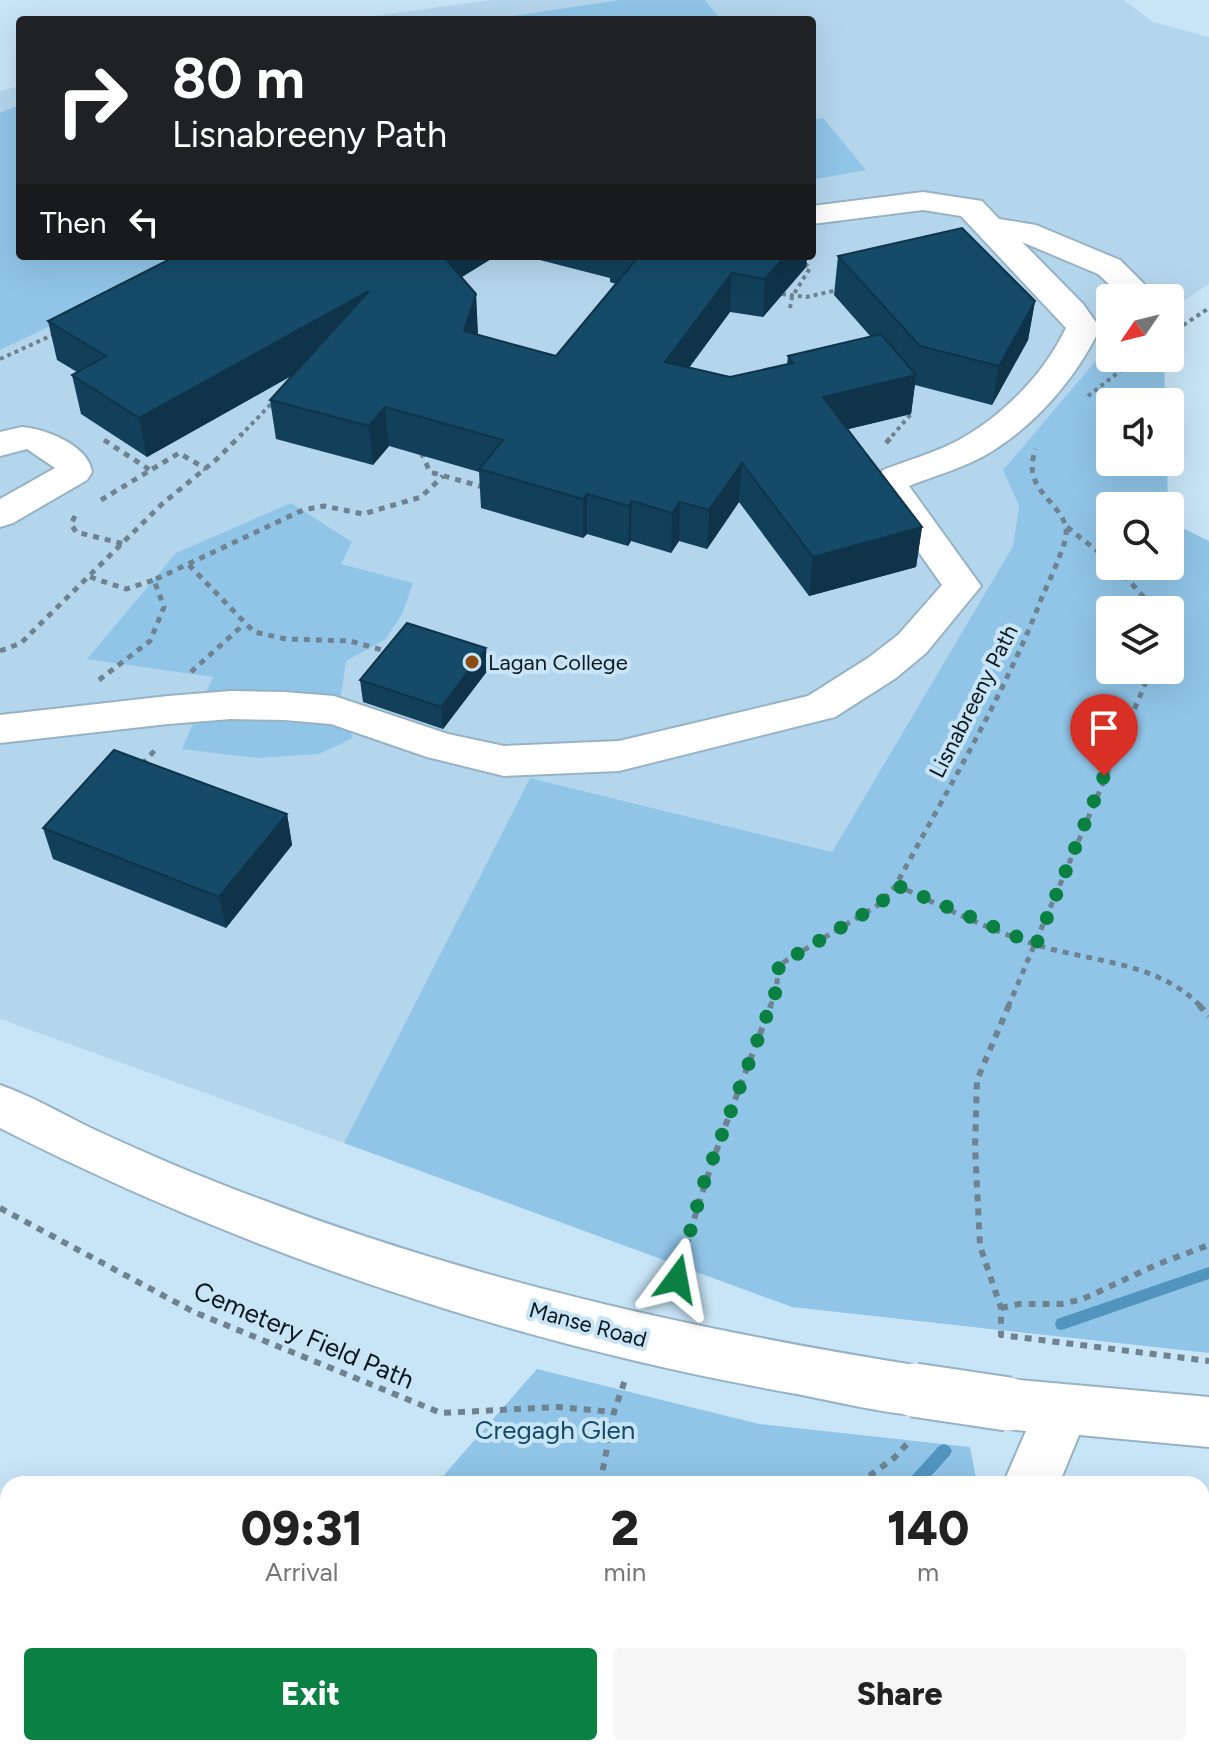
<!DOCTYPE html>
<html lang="en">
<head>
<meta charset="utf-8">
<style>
	:root { --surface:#fff; --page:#f6f6f6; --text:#222; --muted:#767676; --accent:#0b8043 }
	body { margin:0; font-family:Figtree,sans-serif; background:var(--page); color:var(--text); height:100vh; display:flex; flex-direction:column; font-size:30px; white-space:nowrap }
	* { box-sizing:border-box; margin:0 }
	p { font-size:26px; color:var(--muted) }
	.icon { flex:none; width:44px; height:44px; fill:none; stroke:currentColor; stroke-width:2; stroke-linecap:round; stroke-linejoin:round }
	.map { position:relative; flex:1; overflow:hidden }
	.side { position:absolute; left:0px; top:1476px; width:1210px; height:280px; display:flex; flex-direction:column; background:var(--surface); border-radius:24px 24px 0 0; box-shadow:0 8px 32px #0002 }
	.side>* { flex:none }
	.hud { position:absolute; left:16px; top:16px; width:800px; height:244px; border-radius:8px; box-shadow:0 8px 32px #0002; background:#202124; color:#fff; overflow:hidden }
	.needle { width:52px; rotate:235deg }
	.controls { position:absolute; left:1096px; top:284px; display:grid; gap:16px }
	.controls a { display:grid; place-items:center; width:88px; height:88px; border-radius:8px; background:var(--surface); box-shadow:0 8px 32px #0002; font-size:40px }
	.pin { position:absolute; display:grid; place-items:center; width:68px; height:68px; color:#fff; margin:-82px -34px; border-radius:50% 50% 50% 0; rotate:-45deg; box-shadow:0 0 8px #0007 }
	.pin .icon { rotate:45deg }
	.me { position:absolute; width:88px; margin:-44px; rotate:13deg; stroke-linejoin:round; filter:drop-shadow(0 0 6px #0008) }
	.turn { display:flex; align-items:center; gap:28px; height:168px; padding:0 24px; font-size:36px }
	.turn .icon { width:104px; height:104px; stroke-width:2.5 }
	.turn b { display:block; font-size:56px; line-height:68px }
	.then { display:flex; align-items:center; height:76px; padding:0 24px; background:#0003; gap:16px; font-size:30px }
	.eta { display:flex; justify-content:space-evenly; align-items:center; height:136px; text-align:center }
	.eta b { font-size:48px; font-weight:800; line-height:56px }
	.button { display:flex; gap:16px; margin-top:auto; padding:16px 24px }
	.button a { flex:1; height:92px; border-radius:8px; background:var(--accent); color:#fff; font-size:32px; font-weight:800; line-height:92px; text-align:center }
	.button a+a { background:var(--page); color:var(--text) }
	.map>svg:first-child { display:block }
</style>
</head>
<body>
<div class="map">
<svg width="1209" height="1756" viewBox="0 0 1209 1756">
	<rect width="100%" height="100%" fill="#c8e4f7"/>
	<polygon fill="#b4d6ed" points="491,0 1124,0 1153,22 1209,37 1209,284 1170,310 1170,298 1110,298 1110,350 1099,357 1003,470 1019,506 1013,546 832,852 530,778 344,1143 0,1019 0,91 20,86 20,256 812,256 812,20 345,20"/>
	<g fill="#90c5e8" fill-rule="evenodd">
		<polygon points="620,0 705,0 721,20 486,20"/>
		<polygon points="20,105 20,256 197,256 0,350 0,113"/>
		<polygon points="823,118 866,170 816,179 812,175 812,120"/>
		<path d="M1099 357 1164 358 1165 402H1110V462H1167L1168 506H1110V566H1170V522L1209 541V1353L792 1307 344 1143 530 778 832 852 1013 546 1019 506 1003 470ZM1170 610V670H1110V610Z"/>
		<polygon points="291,503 352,542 341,564 413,583 403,612 386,639 346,661 340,702 353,738 319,754 256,758 182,749 213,677 87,659 176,553"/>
		<polygon points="537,1369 759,1424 970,1447 977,1484 436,1484"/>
		<polygon points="206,1748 860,1748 857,1756 199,1756"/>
	</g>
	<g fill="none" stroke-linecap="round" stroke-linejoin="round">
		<g fill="#5195bf" fill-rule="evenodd">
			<polygon points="1209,1267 1209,1279 1062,1330 1057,1329 1055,1324 1057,1319"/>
			<polygon points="944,1444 949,1446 952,1451 949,1456 924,1484 906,1484 909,1479 939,1446"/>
			<polygon points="645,1748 663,1748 660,1756 642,1756"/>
		</g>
		<defs>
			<g id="minor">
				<path d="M923 192 982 201 999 219 1036 225 1120 260 1145 285 1134 298H1110V306L1104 305 1100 298 1110 285 1098 274 1022 242 1083 304 1100 328C1076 379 1033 428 984 456 960 469 934 476 909 486L981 586 926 653 896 678 835 717 619 771 504 776 427 757 331 724 284 720 231 719 168 724 0 743V715L168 696 231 691 284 692 334 696 448 734 504 746 619 741 808 696 868 658 898 635 942 585 872 486 883 470C908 460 935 453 959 440 1004 415 1044 374 1066 328L961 216 923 210 812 224V206Z"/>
				<path d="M22 427C46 429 88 445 92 472L87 480 13 523 0 527V499L55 468 27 449 0 456V432Z"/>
				<path d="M0 1085C32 1096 62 1114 93 1129 147 1154 203 1178 260 1199 472 1280 690 1329 914 1365L933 1373 941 1390 933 1407C928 1409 922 1413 916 1414 899 1417 819 1398 797 1394 521 1346 250 1255 0 1128Z"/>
				<polygon points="1008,1379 1209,1397 1209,1447 1079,1435 1059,1484 1003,1484 1026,1431 1008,1429 989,1422 981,1404 989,1386"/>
				<polygon points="874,1748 934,1748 932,1756 870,1756"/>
			</g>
		</defs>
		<use href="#minor" stroke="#97b2c4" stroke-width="4"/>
		<g stroke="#6e828f" stroke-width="4" stroke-dasharray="4 4" stroke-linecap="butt">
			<polyline points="782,294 806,297 838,290"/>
			<polyline points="790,308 792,297 810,268 801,260"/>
			<polyline points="1170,334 1209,308"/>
			<polyline points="0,359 57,333"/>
			<polyline points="1088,396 1137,358"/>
			<polyline points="240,436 275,400"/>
			<polyline points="892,436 911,414"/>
		</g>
		<g stroke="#6e828f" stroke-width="5" stroke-dasharray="6 6" stroke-linecap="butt">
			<polyline points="104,440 150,470"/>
			<polyline points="886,443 894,434"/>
			<polyline points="421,452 430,472 483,487"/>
			<polyline points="101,500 179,453 206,469"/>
			<polyline points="75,516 71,524 76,532 124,544"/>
			<polyline points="1067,527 1110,561"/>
			<polyline points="189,565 254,632 286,639 350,641 389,652"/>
			<polyline points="1116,566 1155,610"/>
			<polyline points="90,577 126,589 154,580"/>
			<polyline points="0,651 21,643 162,504 217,459 242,434"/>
			<polyline points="191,672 243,625"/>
			<polyline points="99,680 150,641 164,607 154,580 303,510 324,506 363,514 421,497 443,476"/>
			<polyline points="142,764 157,748"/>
			<path d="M896 885C942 906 988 930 1037 945 1091 962 1160 962 1201 1007"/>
			<path d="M770 1007 776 991 779 965 880 904 896 885C947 790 1003 698 1042 597 1050 579 1059 560 1065 541 1075 504 1017 495 1036 449"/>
			<polyline points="1008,1007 1151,670"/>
		</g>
		<g stroke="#6e828f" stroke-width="6" stroke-dasharray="7 7" stroke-linecap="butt">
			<polyline points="1009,1005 977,1080 975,1147 980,1246 1001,1308 1001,1335 1209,1361"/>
			<polyline points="1199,1005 1209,1016"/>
			<polyline points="0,1208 194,1312 441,1413 558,1407 614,1412"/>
			<path d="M673 1300C695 1198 734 1103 771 1005"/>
			<polyline points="1001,1308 1019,1304 1061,1304 1083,1299 1158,1264 1209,1245"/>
			<polyline points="600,1484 614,1412 625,1380"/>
			<polyline points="858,1484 894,1458 908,1443"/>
			<polyline points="516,1756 519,1748"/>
			<polyline points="580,1756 585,1748"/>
		</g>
		<use href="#minor" fill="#fff" fill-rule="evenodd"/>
		<defs>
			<polyline id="minor-bridge" points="914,1390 1008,1404"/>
		</defs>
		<use href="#minor-bridge" stroke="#97b2c4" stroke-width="57" stroke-linecap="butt"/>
		<use href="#minor-bridge" stroke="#fff" stroke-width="53"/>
	</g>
	<g fill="#12405a">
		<polygon points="496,256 461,277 476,294 477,335 556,356 616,284 610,282 610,278 524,256 807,256 806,267 763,317 730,312 689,368 730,377 787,364 788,356 871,337 834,295 838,256 1035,301 1028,340 992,405 915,385 911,414 848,429 922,527 916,567 809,596 739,502 707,549 679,541 671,553 631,541 628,546 587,534 583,538 481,508 479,472 389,446 373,465 276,439 270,400 293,375 147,457 81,414 72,375 77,372 57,360 48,321"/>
		<polygon points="488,670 443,729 363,702 360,680"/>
		<polygon points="287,814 292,845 226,928 53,859 43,828"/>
	</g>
	<g fill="#0f344a">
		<polygon points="439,256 496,256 441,290"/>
		<polygon points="785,256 807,256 806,267 763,317 765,279"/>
		<polygon points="732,273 730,312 664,401 665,362"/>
		<polygon points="369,291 373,330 147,457 139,418"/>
		<polygon points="476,294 478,333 466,370 464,331"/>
		<polygon points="1035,301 1028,340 992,405 999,366"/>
		<polygon points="916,375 911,414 820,436 823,397"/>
		<polygon points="385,407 389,446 373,465 369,426"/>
		<polygon points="742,463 739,502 707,549 709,510"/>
		<polygon points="587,494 587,534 583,538 583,499"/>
		<polygon points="632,501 631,541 628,546 629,506"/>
		<polygon points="680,502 679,541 671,553 672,513"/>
		<polygon points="922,527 916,567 809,596 813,557"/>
		<polygon points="486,648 488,670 443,729 441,707"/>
		<polygon points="287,814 292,845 226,928 219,897"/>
	</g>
	<g fill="#154b69" stroke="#0f344a" stroke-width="2">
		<polygon points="962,228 1035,301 999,366 920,346 838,256"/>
		<polygon points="176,256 443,256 476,294 464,331 556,356 639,256 785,256 765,279 732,273 665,362 730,377 793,363 788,356 881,334 916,375 823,397 922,527 813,557 742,463 709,510 680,502 672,513 632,501 629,506 587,494 583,499 479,469 503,440 385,407 369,426 270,400 369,291 139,418 72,375 106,356 48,321"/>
		<polygon points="407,623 486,648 441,707 360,680"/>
		<polygon points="114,750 287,814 219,897 43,828"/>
	</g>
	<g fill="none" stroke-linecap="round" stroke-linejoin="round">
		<polyline stroke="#0b8043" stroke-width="14" stroke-dasharray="0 25.2" points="677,1279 703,1185 776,991 779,965 880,904 896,885 1036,945 1104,776"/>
	</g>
	<circle fill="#8b4d12" stroke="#c8e4f7" stroke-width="3" cx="472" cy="662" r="8"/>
	<g text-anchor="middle" stroke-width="8" stroke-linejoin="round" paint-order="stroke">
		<g font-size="22" fill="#0d171d" stroke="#c8e4f7" text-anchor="start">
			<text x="488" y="670">Lagan College</text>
		</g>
		<g font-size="22" fill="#0d171d" stroke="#c8e4f7">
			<text transform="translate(973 701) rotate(-63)" y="8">Lisnabreeny Path</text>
			<text transform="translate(588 1324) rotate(15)" y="8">Manse Road</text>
		</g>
		<g font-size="26" fill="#0d171d" stroke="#c8e4f7">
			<text transform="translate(304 1335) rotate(23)" y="9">Cemetery Field Path</text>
		</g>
		<g font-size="26" fill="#144a67" stroke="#c8e4f7">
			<text x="555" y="1439">Cregagh Glen</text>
		</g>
	</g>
</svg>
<div class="controls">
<a><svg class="needle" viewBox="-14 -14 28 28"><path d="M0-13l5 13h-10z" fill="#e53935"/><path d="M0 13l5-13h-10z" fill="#767676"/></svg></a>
<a><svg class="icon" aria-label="sound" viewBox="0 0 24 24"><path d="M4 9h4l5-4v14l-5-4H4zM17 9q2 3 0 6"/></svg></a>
<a><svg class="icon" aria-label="search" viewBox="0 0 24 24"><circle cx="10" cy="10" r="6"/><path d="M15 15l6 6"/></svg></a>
<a><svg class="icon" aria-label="layers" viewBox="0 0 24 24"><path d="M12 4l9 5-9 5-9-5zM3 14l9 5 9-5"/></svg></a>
</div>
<div class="pin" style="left:1104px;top:776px;background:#d93025"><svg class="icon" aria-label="arrive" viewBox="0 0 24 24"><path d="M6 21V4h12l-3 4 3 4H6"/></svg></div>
<svg class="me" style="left:677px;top:1279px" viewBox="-20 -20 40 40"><path d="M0-17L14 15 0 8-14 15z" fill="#0b8043" stroke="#fff" stroke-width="4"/></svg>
<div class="hud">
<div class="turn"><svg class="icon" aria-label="right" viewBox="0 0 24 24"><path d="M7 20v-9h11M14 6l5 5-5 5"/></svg><div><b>80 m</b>Lisnabreeny Path</div></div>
<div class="then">Then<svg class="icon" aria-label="left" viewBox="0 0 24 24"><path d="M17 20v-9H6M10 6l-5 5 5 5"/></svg></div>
</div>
<section class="side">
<div class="eta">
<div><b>09:31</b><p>Arrival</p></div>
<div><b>2</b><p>min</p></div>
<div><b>140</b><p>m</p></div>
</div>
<div class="button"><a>Exit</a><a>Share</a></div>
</section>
</div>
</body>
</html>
